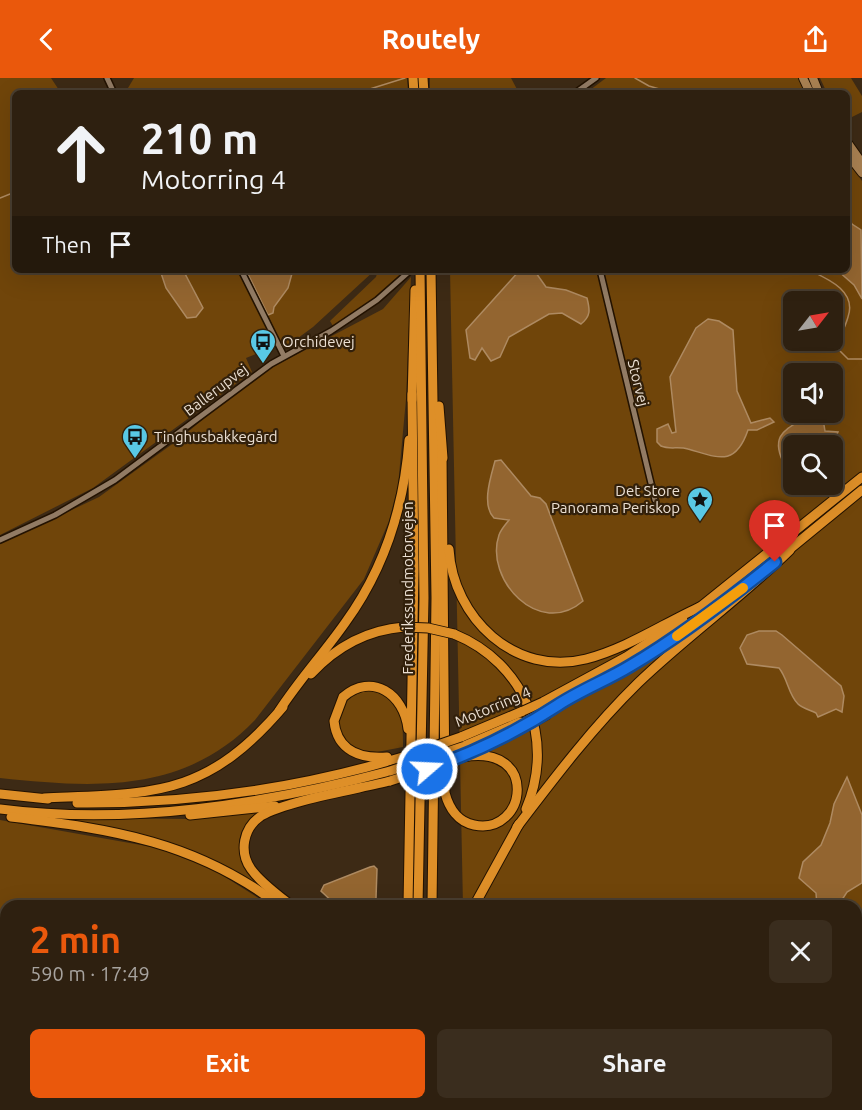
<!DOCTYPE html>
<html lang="en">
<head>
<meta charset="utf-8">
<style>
	:root { --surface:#2e2010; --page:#3a2d1e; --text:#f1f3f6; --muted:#a7a39f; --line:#493e30; --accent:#ea580c }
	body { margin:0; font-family:Ubuntu,sans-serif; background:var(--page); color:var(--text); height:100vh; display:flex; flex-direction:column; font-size:22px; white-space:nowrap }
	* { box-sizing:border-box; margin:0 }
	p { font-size:20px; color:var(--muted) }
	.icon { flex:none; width:33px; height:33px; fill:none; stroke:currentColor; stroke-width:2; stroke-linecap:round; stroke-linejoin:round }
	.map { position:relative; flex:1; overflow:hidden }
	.details { position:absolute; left:0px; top:822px; width:862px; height:210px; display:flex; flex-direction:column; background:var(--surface); border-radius:18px 18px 0 0; box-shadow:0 6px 24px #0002,0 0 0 2px var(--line) }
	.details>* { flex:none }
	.banner { position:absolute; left:12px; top:12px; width:838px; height:183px; border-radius:9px; box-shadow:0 6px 24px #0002,0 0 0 2px var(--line); background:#2e2010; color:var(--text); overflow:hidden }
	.needle { width:39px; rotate:59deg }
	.tools { position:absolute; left:783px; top:213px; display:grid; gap:12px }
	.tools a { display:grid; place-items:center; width:60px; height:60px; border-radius:9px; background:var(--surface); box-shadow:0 6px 24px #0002,0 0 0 2px var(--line); font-size:30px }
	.pin { position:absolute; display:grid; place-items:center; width:51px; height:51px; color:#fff; margin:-62px -26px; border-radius:50% 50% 50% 0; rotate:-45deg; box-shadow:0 0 6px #0007 }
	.pin .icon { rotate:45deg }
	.me { position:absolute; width:66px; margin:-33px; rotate:71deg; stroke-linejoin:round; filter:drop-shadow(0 0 4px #0008) }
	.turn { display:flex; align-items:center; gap:21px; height:126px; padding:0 30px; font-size:27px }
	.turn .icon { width:78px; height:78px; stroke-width:2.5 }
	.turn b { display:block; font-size:42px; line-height:51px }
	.then { display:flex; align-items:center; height:57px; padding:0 30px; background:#0003; gap:12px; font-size:22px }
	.round { display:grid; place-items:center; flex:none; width:63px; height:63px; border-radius:9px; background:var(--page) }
	.head { display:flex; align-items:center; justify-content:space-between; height:102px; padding:0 30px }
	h1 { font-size:36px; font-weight:700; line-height:45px; color:var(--accent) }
	.cta { display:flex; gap:12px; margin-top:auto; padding:12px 30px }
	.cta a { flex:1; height:69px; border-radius:9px; background:var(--accent); color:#fff; font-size:24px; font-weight:700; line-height:69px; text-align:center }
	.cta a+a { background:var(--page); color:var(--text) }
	header { display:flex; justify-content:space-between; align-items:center; height:78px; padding:0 30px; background:var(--accent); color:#fff; font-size:27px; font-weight:700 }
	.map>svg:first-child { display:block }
</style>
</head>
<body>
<header><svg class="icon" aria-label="back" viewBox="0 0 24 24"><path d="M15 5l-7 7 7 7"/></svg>Routely<svg class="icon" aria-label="share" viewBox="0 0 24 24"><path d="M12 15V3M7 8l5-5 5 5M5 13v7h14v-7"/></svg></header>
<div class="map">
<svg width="862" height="1032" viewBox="0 0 862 1032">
	<rect width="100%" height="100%" fill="#3d2a15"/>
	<g fill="#70450a" fill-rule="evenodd">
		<polygon points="0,0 51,0 61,15 15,15 15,192 240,192 276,268 246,280 252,294 93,410 0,457"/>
		<polygon points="134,0 407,0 408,15 125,15"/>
		<polygon points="430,0 511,0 519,15 430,15"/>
		<polygon points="606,0 801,0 806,15 586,15"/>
		<polygon points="820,0 851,0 862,18 862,34 848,41 848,15 827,15"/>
		<path d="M848 83 862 103V872L857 874 856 828H463L450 192H848ZM794 224H832V262H794ZM794 296H832V334H794ZM794 368H832V406H794Z"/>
		<polygon points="293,192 375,192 313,249 283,271 268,237 273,235 274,229 288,210"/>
		<polygon points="378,192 406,192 376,219 333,248 330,243 376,199"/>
		<path d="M411 199 406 321 398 408 389 443 364 501 255 642C184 716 95 710 0 700V466L99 419 182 359 222 325 273 289 383 231Z"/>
		<path d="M372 611C402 623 403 639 403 669L377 674 357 672C326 650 336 618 372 611Z"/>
		<path d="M262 734C257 739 247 744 244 750 224 783 268 810 288 828H283C215 773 144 756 60 740L193 741Z"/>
		<polygon points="0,742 158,770 214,792 271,828 6,828 6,1026 392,1026 394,1032 0,1032"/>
		<polygon points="862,879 862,1032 664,1032 663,1028 657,1032 655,1026 856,1026 856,881"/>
		<polygon points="445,1026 547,1026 550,1032 445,1032"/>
	</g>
	<g fill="#936530" stroke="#ae8a61" stroke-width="1.5">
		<polygon points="848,138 852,146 861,152 862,221 854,207 837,192 848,192"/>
		<polygon points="160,192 183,192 203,230 196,239 187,240 166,210"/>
		<polygon points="246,192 293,192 288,210 274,229 273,235 268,237"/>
		<path d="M520 192H534L546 209 566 212 587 220C590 232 591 238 581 246L562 235 549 236 509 259 500 279 491 283 482 270 475 282 470 280 466 252Z"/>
		<path d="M708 241 719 243 733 252 737 313 751 345 770 340 774 344 757 352H748C735 390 717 379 688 371 678 368 670 372 661 368L657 364V351L668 346 672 355 676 354 670 299 696 250Z"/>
		<path d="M812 335H822L825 353 838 354 833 365 829 367 794 368 793 391 785 388C767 354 789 351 812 335Z"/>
		<path d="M501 382 531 418 540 420 546 426 583 523C539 561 484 501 499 457 501 451 506 446 509 442L494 440C481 427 491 398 495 383Z"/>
		<path d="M759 553H776L782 557 841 608 844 618 842 634 836 631 818 639 816 635C810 632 802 630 798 626 788 616 788 601 779 590L747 586 740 570 747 557Z"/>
		<polygon points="847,699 862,737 862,805 847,814 838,828 817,828 816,815 799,800 803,784 821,767 830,745 834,726"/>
		<polygon points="370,789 374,788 377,791 376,820 371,828 337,828 321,813 324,807"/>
	</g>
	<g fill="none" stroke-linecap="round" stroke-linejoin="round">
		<g stroke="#ae8a61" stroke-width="1.5">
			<polyline points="635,0 649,8 673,15"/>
			<polyline points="357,15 405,0"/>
			<polyline points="0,120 15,114"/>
			<path d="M809 192C828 201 857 213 848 239 845 250 839 259 838 271L848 281H862"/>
			<polyline points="0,966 6,976"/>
			<polyline points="39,1026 43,1032"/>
			<polyline points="126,1032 133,1029"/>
		</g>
		<defs>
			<g id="street">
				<polyline points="107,0 114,15"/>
				<polyline points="575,15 596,0"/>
				<polyline points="241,192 284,278"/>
				<polyline points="600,192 655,422"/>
				<polyline points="0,462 55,437 115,402 271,286 331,253 377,222 411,192"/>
				<polyline points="856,877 862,875"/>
				<polyline points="595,1026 595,1032"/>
			</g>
			<g id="secondary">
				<polyline points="803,0 810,15"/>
				<polyline points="813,0 819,15"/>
				<polyline points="848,65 862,85"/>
				<polyline points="848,77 862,95"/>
			</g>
			<g id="highway">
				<polyline points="413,0 414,15"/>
				<polyline points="423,0 424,15"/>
				<polyline points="431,192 436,520 432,828"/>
				<polyline points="412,322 415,212"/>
				<polyline points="439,328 443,380"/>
				<path d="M442 376 445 715C449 730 458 744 474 747 527 758 540 665 463 679"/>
				<path d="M449 471C453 540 515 599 586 581 628 570 664 545 702 528"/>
				<polyline points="785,475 862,412"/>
				<polyline points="699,530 862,399"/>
				<path d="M454 556C525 585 556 661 526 731"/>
				<path d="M311 596C336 569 367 552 404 549"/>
				<polyline points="543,624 626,579 683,542"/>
				<path d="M279 633C299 602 324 575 345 545 385 490 404 430 409 362"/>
				<polyline points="546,633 631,587 715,530"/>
				<polyline points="461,659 523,633"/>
				<polyline points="462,669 520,644"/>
				<polyline points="470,675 530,646"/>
				<path d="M387 679C361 681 337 673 334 643L343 619C372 594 404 616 408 651"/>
				<polyline points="0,716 48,721"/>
				<path d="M44 720C154 715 205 720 283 629"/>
				<path d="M77 725C189 726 298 711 406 678"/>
				<path d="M0 731C131 748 264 726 390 693"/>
				<polyline points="190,737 275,728"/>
				<path d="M11 739C112 751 197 764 280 828"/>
				<path d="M517 749C555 699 593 649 638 605 687 558 742 519 790 472"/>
				<path d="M292 828C278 817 261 805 251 791 239 774 243 750 261 738 286 723 358 711 390 703"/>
				<polyline points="408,828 414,492 412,316"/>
				<polyline points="418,828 424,520 420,192"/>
				<polyline points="474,828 519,746"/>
				<polyline points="400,1026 402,1032"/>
				<polyline points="417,1026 418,1032"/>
				<polyline points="433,1026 433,1032"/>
			</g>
		</defs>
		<use href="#street" stroke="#231200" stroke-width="8"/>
		<use href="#secondary" stroke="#231200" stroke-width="10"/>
		<use href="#highway" stroke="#231200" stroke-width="11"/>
		<use href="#street" stroke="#927b64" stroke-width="5"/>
		<use href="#secondary" stroke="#a98152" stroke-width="8"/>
		<use href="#highway" stroke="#de8f28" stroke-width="9"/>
		<defs>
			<g id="highway-bridge">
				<polyline points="404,549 428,550 454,556"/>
				<polyline points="523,633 543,624"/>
				<polyline points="530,646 548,636"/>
				<polyline points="406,678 461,659"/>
				<polyline points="390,693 462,669"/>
				<polyline points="390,703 463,679"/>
			</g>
		</defs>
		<use href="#highway-bridge" stroke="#231200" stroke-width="11" stroke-linecap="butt"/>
		<use href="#highway-bridge" stroke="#de8f28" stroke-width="9"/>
	</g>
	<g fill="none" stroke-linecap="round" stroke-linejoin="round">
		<defs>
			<path id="route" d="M427 691C474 675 517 654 558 627 581 612 607 602 630 588 681 558 729 521 775 484"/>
		</defs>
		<use href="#route" stroke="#114b97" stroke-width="15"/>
		<use href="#route" stroke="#1a73e8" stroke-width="10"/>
		<polyline stroke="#f59e0b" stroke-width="10" points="677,558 743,510"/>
	</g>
	<defs>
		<symbol id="bus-pin" viewBox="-11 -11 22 30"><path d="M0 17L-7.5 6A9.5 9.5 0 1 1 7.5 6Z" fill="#59c8e5" stroke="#32200b"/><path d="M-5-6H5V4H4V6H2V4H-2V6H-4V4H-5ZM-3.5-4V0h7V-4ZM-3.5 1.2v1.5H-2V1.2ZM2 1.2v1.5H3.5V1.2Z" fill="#111"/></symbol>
		<symbol id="sight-pin" viewBox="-11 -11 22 30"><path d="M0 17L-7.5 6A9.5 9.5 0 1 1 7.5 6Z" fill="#59c8e5" stroke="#32200b"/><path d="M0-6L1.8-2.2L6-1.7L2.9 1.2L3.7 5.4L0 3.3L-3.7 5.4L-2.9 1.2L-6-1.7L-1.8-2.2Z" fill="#111"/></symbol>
	</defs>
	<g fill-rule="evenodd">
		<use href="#bus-pin" x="248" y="249" width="30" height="40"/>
		<use href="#bus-pin" x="120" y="344" width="30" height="40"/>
		<use href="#sight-pin" x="685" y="407" width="30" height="40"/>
	</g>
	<g text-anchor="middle" stroke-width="4.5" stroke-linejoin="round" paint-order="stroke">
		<g font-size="15" fill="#ece0d3" stroke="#32200b" text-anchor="start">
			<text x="282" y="269">Orchidevej</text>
			<text x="154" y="364">Tinghusbakkegård</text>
			<text x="680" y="418" text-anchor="end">Det Store<tspan x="680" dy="17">Panorama Periskop</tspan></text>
		</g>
		<g font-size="15" fill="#ece0d3" stroke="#32200b">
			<text transform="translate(638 305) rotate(76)" y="5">Storvej</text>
			<text transform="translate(216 312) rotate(-37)" y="5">Ballerupvej</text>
			<text transform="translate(408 510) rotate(-90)" y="5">Frederikssundmotorvejen</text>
			<text transform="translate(493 629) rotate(-23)" y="5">Motorring 4</text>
		</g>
	</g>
</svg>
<div class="tools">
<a><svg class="needle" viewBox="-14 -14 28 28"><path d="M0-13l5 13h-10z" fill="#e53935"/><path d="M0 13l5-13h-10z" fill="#a7a39f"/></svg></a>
<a><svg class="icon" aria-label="sound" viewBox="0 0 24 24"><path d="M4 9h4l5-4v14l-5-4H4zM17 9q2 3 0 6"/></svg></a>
<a><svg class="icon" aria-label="search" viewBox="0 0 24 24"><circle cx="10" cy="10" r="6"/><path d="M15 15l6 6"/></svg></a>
</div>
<div class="pin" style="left:775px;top:484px;background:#d93025"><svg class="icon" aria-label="arrive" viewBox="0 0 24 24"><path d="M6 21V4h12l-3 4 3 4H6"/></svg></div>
<svg class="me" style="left:427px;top:691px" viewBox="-20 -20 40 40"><circle r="17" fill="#1a73e8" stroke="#fff" stroke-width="3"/><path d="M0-11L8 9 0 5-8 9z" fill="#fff"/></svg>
<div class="banner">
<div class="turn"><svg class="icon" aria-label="ahead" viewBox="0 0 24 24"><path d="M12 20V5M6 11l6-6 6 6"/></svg><div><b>210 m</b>Motorring 4</div></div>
<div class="then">Then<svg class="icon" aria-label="arrive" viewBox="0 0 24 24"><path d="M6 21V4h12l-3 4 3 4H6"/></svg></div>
</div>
<section class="details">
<div class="head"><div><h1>2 min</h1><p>590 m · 17:49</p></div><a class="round"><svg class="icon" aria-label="close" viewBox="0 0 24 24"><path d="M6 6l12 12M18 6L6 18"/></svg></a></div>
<div class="cta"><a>Exit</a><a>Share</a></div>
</section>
</div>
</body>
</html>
